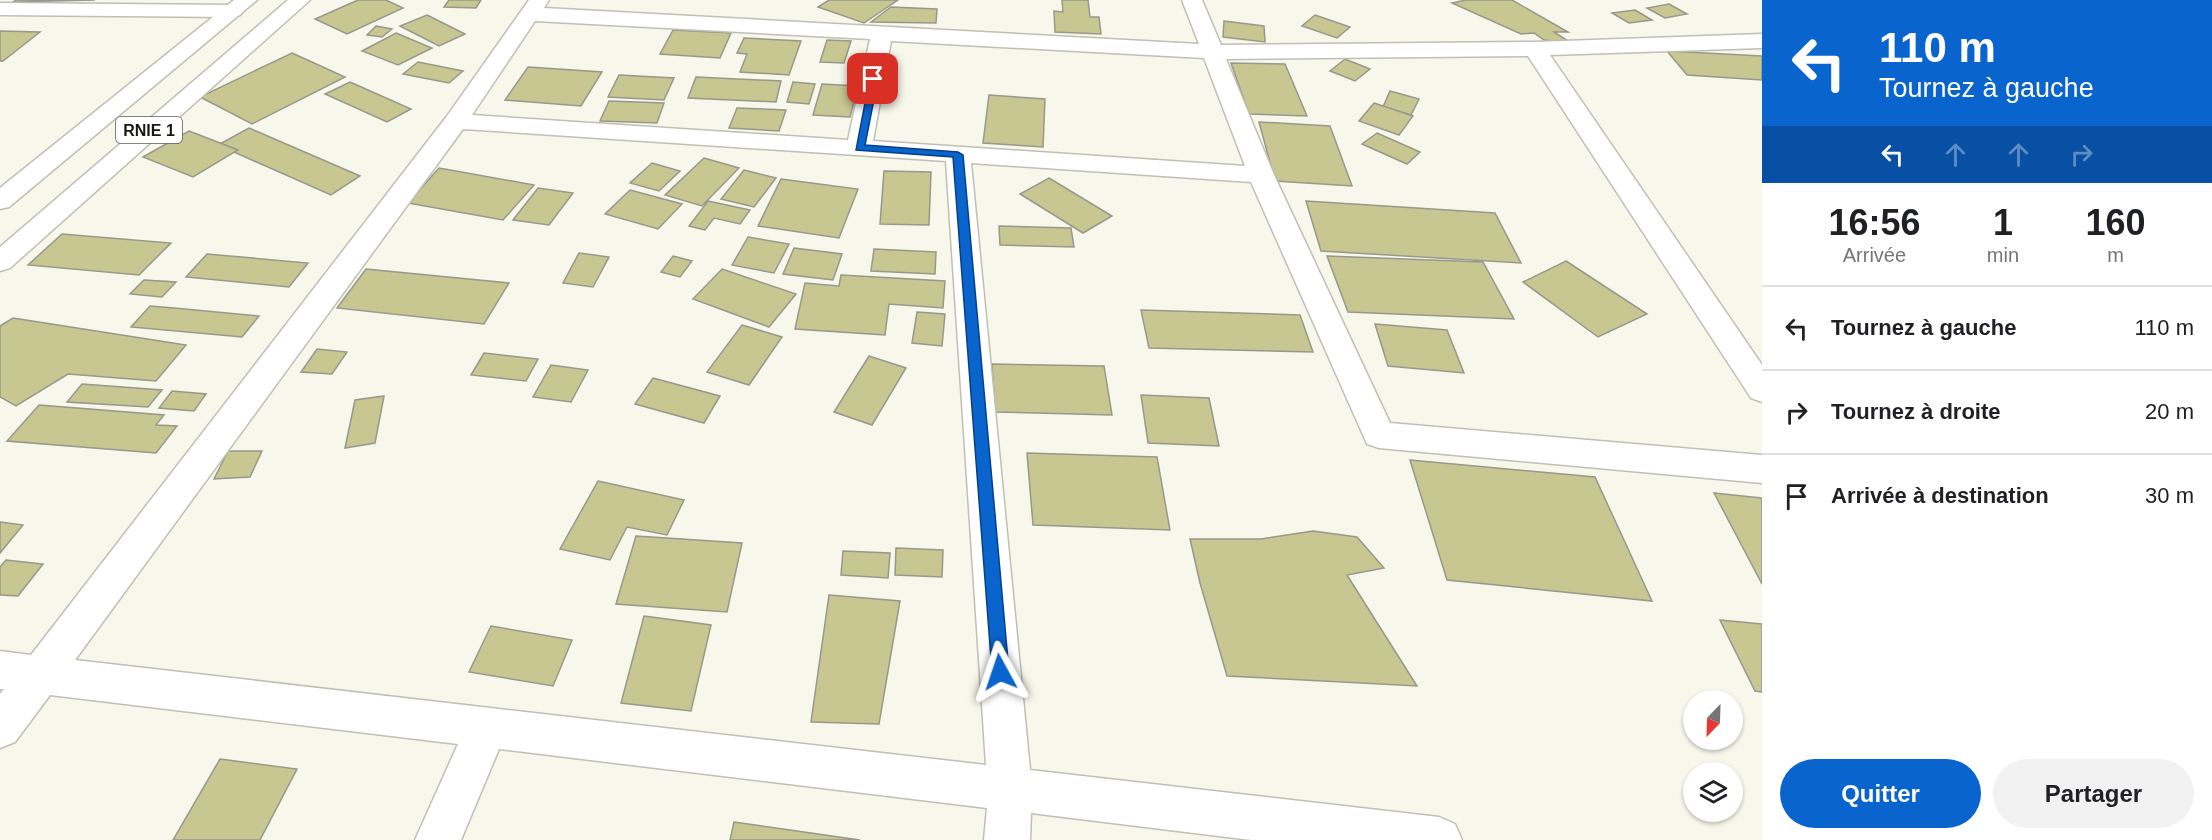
<!DOCTYPE html>
<html lang="fr">
<head>
<meta charset="utf-8">
<style>
	:root { --surface:#fff; --page:#f2f2f2; --text:#202124; --muted:#757577; --line:#e0e0e0; --accent:#0a64cd }
	body { margin:0; font-family:Arial,sans-serif; background:var(--page); color:var(--text); height:100vh; display:flex; flex-direction:column; font-size:22px; white-space:nowrap }
	* { box-sizing:border-box; margin:0 }
	p { font-size:20px; color:var(--muted) }
	.icon { flex:none; width:33px; height:33px; fill:none; stroke:currentColor; stroke-width:2; stroke-linecap:round; stroke-linejoin:round }
	.map { position:relative; flex:1; overflow:hidden }
	.sheet { display:flex; flex-direction:column; background:var(--surface); width:450px }
	.sheet>* { flex:none }
	.top-card { background:#0a64cd; color:#fff; overflow:hidden }
	.needle { width:39px; rotate:203deg }
	.controls { position:absolute; left:1683px; top:690px; display:grid; gap:12px }
	.controls a { display:grid; place-items:center; width:60px; height:60px; border-radius:50%; background:var(--surface); box-shadow:0 2px 4px #0004; font-size:30px }
	.pin { position:absolute; display:grid; place-items:center; width:51px; height:51px; color:#fff; margin:-26px; border-radius:12px; box-shadow:0 3px 9px #0006 }
	.me { position:absolute; width:66px; margin:-33px; rotate:355deg; stroke-linejoin:round; filter:drop-shadow(0 0 4px #0008) }
	.turn { display:flex; align-items:center; gap:21px; height:126px; padding:0 18px; font-size:27px }
	.turn .icon { width:78px; height:78px; stroke-width:2.5 }
	.turn b { display:block; font-size:42px; line-height:51px }
	.lanes { display:flex; align-items:center; height:57px; padding:0 18px; background:#0003; justify-content:center; gap:30px; direction:ltr }
	.lanes .off { opacity:.35 }
	.eta { display:flex; justify-content:space-evenly; align-items:center; height:102px; text-align:center }
	.eta b { font-size:36px; font-weight:700; line-height:42px }
	.primary-button { display:flex; gap:12px; margin-top:auto; padding:12px 18px }
	.primary-button a { flex:1; height:69px; border-radius:36px; background:var(--accent); color:#fff; font-size:24px; font-weight:700; line-height:69px; text-align:center }
	.primary-button a+a { background:var(--page); color:var(--text) }
	ul { padding:0; list-style:none }
	li { display:flex; align-items:center; gap:18px; height:84px; padding:0 18px; border-top:2px solid var(--line) }
	li div { flex:1 }
	li b { display:block; font-size:22px }
	li em { font-style:normal }
	main { display:flex; flex:1; min-height:0 }
	.map>svg:first-child { display:block }
</style>
</head>
<body>
<main>
<div class="map">
<svg width="1762" height="840" viewBox="0 0 1762 840">
	<rect width="100%" height="100%" fill="#f7f7ec"/>
	<g fill="#c8c791" stroke="#98988d" stroke-width="1.5">
		<polygon points="16,0 95,0 13,2"/>
		<polygon points="358,0 386,0 403,8 347,34 315,19"/>
		<polygon points="449,0 481,0 476,8 444,7"/>
		<polygon points="829,0 898,0 864,23 818,7"/>
		<polygon points="1062,0 1088,0 1090,17 1099,17 1101,34 1055,32 1054,11 1063,12"/>
		<polygon points="1466,0 1512,0 1568,32 1554,32 1571,43 1544,40 1534,33 1521,34 1452,3"/>
		<polygon points="1669,4 1687,14 1665,18 1647,8"/>
		<polygon points="891,7 937,9 936,23 871,22"/>
		<polygon points="1635,10 1652,20 1629,23 1612,13"/>
		<polygon points="427,15 465,34 439,46 400,26"/>
		<polygon points="1315,15 1350,27 1337,38 1302,26"/>
		<polygon points="1224,21 1264,26 1265,42 1223,37"/>
		<polygon points="376,26 392,29 382,37 367,35"/>
		<polygon points="673,30 731,33 720,58 660,54"/>
		<polygon points="0,31 40,32 3,61 0,61"/>
		<polygon points="396,33 432,48 398,65 362,51"/>
		<polygon points="744,38 801,41 789,75 740,72 747,54 737,53"/>
		<polygon points="827,40 851,41 844,63 820,62"/>
		<polygon points="1667,51 1762,56 1762,80 1687,75"/>
		<polygon points="292,53 345,77 252,124 200,97"/>
		<polygon points="1345,59 1370,69 1355,81 1330,71"/>
		<polygon points="418,62 463,71 449,83 403,74"/>
		<polygon points="1231,63 1285,64 1307,116 1249,114"/>
		<polygon points="528,67 602,72 581,106 505,100"/>
		<polygon points="619,75 674,78 664,100 608,97"/>
		<polygon points="696,77 781,81 776,102 688,98"/>
		<polygon points="350,82 411,109 387,122 325,94"/>
		<polygon points="793,82 815,84 809,104 787,102"/>
		<polygon points="822,84 858,86 850,117 813,115"/>
		<polygon points="1390,91 1419,99 1411,115 1383,107"/>
		<polygon points="989,95 1045,99 1043,147 983,143"/>
		<polygon points="609,101 664,103 657,123 600,121"/>
		<polygon points="1374,103 1413,116 1399,135 1359,121"/>
		<polygon points="737,108 786,110 779,131 729,128"/>
		<polygon points="1259,122 1330,126 1352,186 1275,181"/>
		<polygon points="249,128 360,176 331,195 218,145"/>
		<polygon points="189,131 238,150 193,177 143,157"/>
		<polygon points="1377,133 1420,152 1407,164 1362,144"/>
		<polygon points="704,158 739,168 702,206 665,195"/>
		<polygon points="652,163 680,171 659,191 630,183"/>
		<polygon points="439,168 534,185 503,220 408,203"/>
		<polygon points="744,170 776,178 754,207 721,199"/>
		<polygon points="884,171 931,172 929,225 880,224"/>
		<polygon points="1049,178 1112,216 1083,233 1020,194"/>
		<polygon points="781,179 858,189 839,238 758,226"/>
		<polygon points="538,188 573,193 549,225 513,220"/>
		<polygon points="630,190 682,204 658,229 605,214"/>
		<polygon points="708,201 750,210 740,224 714,218 705,230 689,226"/>
		<polygon points="1306,201 1495,213 1521,263 1321,251"/>
		<polygon points="999,226 1071,228 1074,247 1000,245"/>
		<polygon points="62,234 171,243 139,275 28,265"/>
		<polygon points="748,237 789,244 774,273 732,265"/>
		<polygon points="794,248 842,254 833,280 783,274"/>
		<polygon points="874,249 936,252 935,274 871,271"/>
		<polygon points="579,253 609,257 593,287 563,283"/>
		<polygon points="207,254 308,263 289,287 186,277"/>
		<polygon points="673,256 692,261 680,277 661,272"/>
		<polygon points="1327,256 1483,262 1514,319 1348,312"/>
		<polygon points="1566,261 1647,314 1598,337 1523,282"/>
		<polygon points="366,269 509,283 484,324 337,308"/>
		<polygon points="722,269 796,294 769,327 693,299"/>
		<polygon points="841,275 945,281 943,308 889,304 885,335 795,329 805,283 839,286"/>
		<polygon points="144,280 176,282 162,297 130,294"/>
		<polygon points="150,306 174,308 259,316 242,337 131,327"/>
		<polygon points="1141,310 1300,315 1313,352 1149,348"/>
		<polygon points="917,312 945,314 942,346 912,343"/>
		<polygon points="13,318 186,345 156,381 68,374 16,406 0,397 0,326"/>
		<polygon points="1375,324 1447,330 1464,373 1388,366"/>
		<polygon points="742,325 782,337 749,385 707,372"/>
		<polygon points="317,349 347,352 332,374 301,372"/>
		<polygon points="484,353 538,359 526,381 471,375"/>
		<polygon points="869,356 906,368 872,425 834,412"/>
		<polygon points="992,364 1104,366 1112,415 995,412"/>
		<polygon points="551,365 588,370 571,402 533,397"/>
		<polygon points="653,378 720,396 704,423 635,404"/>
		<polygon points="82,384 162,390 148,407 67,402"/>
		<polygon points="172,391 206,394 194,411 159,408"/>
		<polygon points="1141,395 1209,398 1219,446 1148,443"/>
		<polygon points="384,396 375,443 345,448 355,400"/>
		<polygon points="39,405 164,415 156,425 177,426 156,453 7,441"/>
		<polygon points="228,451 262,451 250,477 214,479"/>
		<polygon points="1027,453 1157,457 1170,530 1033,525"/>
		<polygon points="1410,460 1595,477 1652,601 1447,580"/>
		<polygon points="598,481 684,500 667,535 627,527 610,560 560,549"/>
		<polygon points="1714,493 1762,498 1762,584"/>
		<polygon points="0,522 23,525 0,553"/>
		<polygon points="1313,531 1357,537 1384,568 1347,575 1417,686 1227,676 1200,583 1190,539 1261,539"/>
		<polygon points="636,536 742,543 727,612 616,604"/>
		<polygon points="896,548 943,550 942,577 895,575"/>
		<polygon points="843,551 890,553 888,578 841,575"/>
		<polygon points="6,560 43,564 18,596 0,595 0,567"/>
		<polygon points="829,595 900,601 879,724 811,722"/>
		<polygon points="644,616 711,625 691,711 621,703"/>
		<polygon points="1720,620 1762,624 1762,692 1755,691"/>
		<polygon points="491,626 572,640 553,686 469,672"/>
		<polygon points="220,759 297,769 260,840 173,840"/>
		<polygon points="734,822 860,840 730,840"/>
	</g>
	<g fill="none" stroke-linecap="round" stroke-linejoin="round">
		<defs>
			<g id="minor">
				<path d="M529 0H549L544 8 1199 44 1182 0H1202L1221 45 1535 42 1762 34V48L1550 55 1762 365V402L1751 398 1528 56 1226 59 1274 175 1390 423 1762 455V483L1379 448 1367 444 1251 182 971 163 1030 770 1439 817 1455 824 1462 840H1251L1031 813 1030 840H984L987 808 499 749 461 840H415L458 744 50 695 15 742 0 748V694L4 689H0V651L31 655 447 116ZM535 21 870 39 848 140 472 115ZM891 41 1204 58 1245 166 873 141ZM463 129 946 161 986 765 75 660Z"/>
				<polygon points="0,3 233,5 240,7 243,11 240,15 233,17 0,15"/>
			</g>
			<g id="trunk">
				<polygon points="234,0 257,0 9,207 0,209 0,188"/>
				<polygon points="288,0 310,0 10,268 0,271 0,247"/>
			</g>
		</defs>
		<use href="#minor" stroke="#bfbfb4" stroke-width="3"/>
		<use href="#trunk" stroke="#bfbfb4" stroke-width="3"/>
		<use href="#minor" fill="#fff" fill-rule="evenodd"/>
		<use href="#trunk" fill="#fff" fill-rule="evenodd"/>
	</g>
	<polygon fill="#0a64cd" stroke="#064185" stroke-width="1.5" points="870,77 878,79 865,145 958,152 963,155 1009,672 1006,677 1000,680 994,677 992,672 953,157 856,150"/>
	<g text-anchor="middle" stroke-width="5" stroke-linejoin="round" paint-order="stroke">
		<rect fill="#fff" stroke="#5d5d5a" stroke-width="1.5" x="116" y="117" width="66" height="26" rx="4.5"/>
		<g font-size="16" font-weight="bold" fill="#171713">
			<text x="149" y="136">RNIE 1</text>
		</g>
	</g>
</svg>
<div class="controls">
<a><svg class="needle" viewBox="-14 -14 28 28"><path d="M0-13l5 13h-10z" fill="#e53935"/><path d="M0 13l5-13h-10z" fill="#757577"/></svg></a>
<a><svg class="icon" aria-label="layers" viewBox="0 0 24 24"><path d="M12 4l9 5-9 5-9-5zM3 14l9 5 9-5"/></svg></a>
</div>
<div class="pin" style="left:873px;top:79px;background:#d93025"><svg class="icon" aria-label="arrive" viewBox="0 0 24 24"><path d="M6 21V4h12l-3 4 3 4H6"/></svg></div>
<svg class="me" style="left:1000px;top:672px" viewBox="-20 -20 40 40"><path d="M0-17L14 15 0 8-14 15z" fill="#0a64cd" stroke="#fff" stroke-width="4"/></svg>
</div>
<section class="sheet">
<div class="top-card">
<div class="turn"><svg class="icon" aria-label="left" viewBox="0 0 24 24"><path d="M17 20v-9H6M10 6l-5 5 5 5"/></svg><div><b>110 m</b>Tournez à gauche</div></div>
<div class="lanes"><svg class="icon" aria-label="left" viewBox="0 0 24 24"><path d="M17 20v-9H6M10 6l-5 5 5 5"/></svg><svg class="icon off" aria-label="ahead" viewBox="0 0 24 24"><path d="M12 20V5M6 11l6-6 6 6"/></svg><svg class="icon off" aria-label="ahead" viewBox="0 0 24 24"><path d="M12 20V5M6 11l6-6 6 6"/></svg><svg class="icon off" aria-label="right" viewBox="0 0 24 24"><path d="M7 20v-9h11M14 6l5 5-5 5"/></svg></div>
</div>
<div class="eta">
<div><b>16:56</b><p>Arrivée</p></div>
<div><b>1</b><p>min</p></div>
<div><b>160</b><p>m</p></div>
</div>
<ul>
<li><svg class="icon" aria-label="left" viewBox="0 0 24 24"><path d="M17 20v-9H6M10 6l-5 5 5 5"/></svg><div><b>Tournez à gauche</b></div><em>110 m</em></li>
<li><svg class="icon" aria-label="right" viewBox="0 0 24 24"><path d="M7 20v-9h11M14 6l5 5-5 5"/></svg><div><b>Tournez à droite</b></div><em>20 m</em></li>
<li><svg class="icon" aria-label="arrive" viewBox="0 0 24 24"><path d="M6 21V4h12l-3 4 3 4H6"/></svg><div><b>Arrivée à destination</b></div><em>30 m</em></li>
</ul>
<div class="primary-button"><a>Quitter</a><a>Partager</a></div>
</section>
</main>
</body>
</html>
